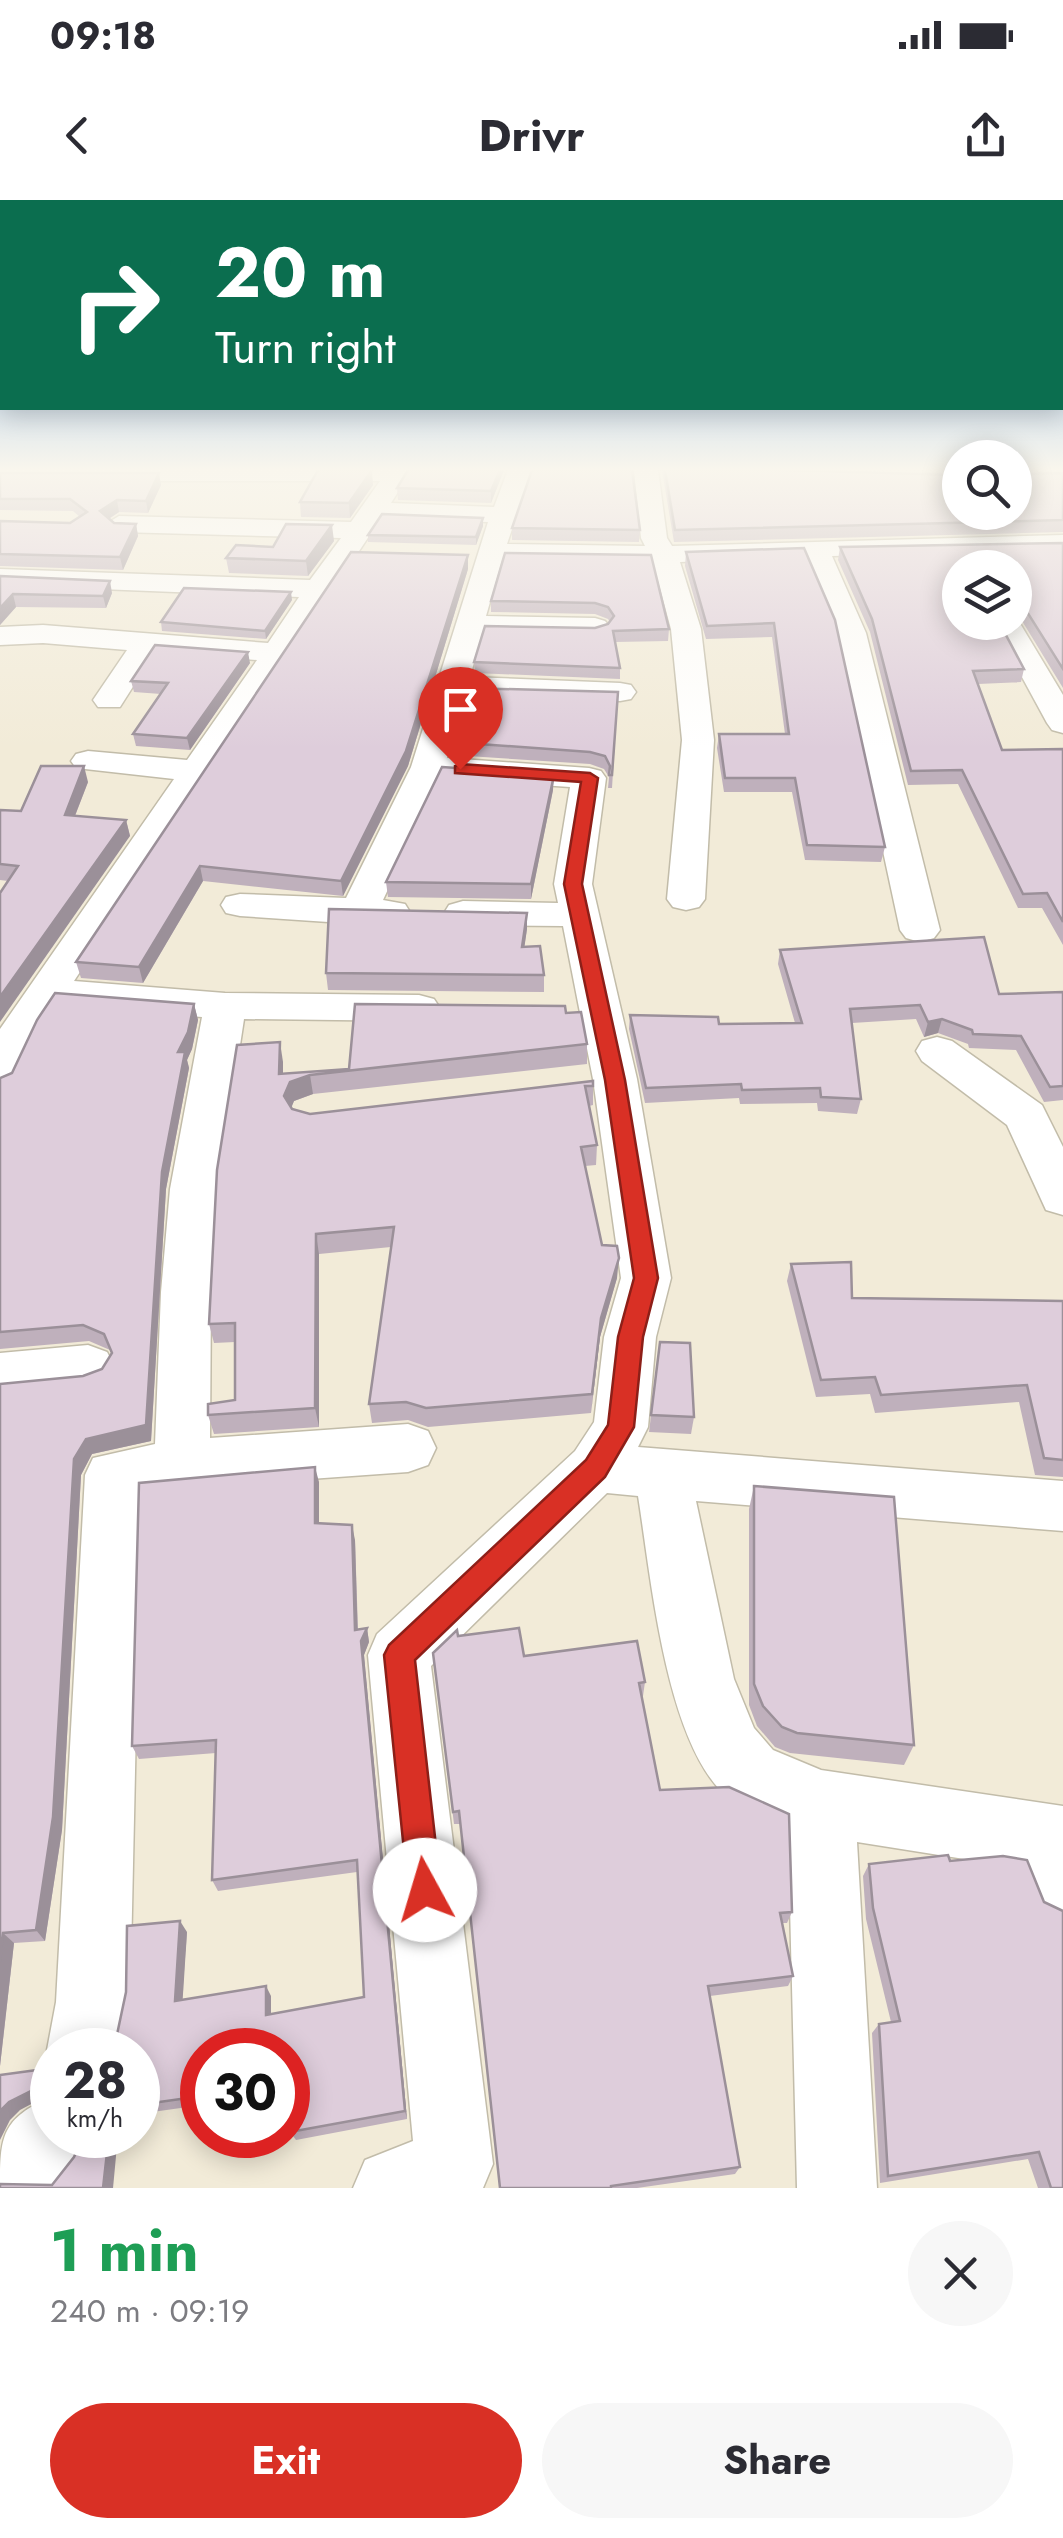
<!DOCTYPE html>
<html lang="en">
<head>
<meta charset="utf-8">
<style>
	:root { --surface:#fff; --page:#f7f7f7; --text:#2b2b33; --muted:#7c7c81; --accent:#d93025 }
	body { margin:0; font-family:Jost,sans-serif; background:var(--page); color:var(--text); height:100vh; display:flex; flex-direction:column; font-size:38px; white-space:nowrap }
	* { box-sizing:border-box; margin:0 }
	p { font-size:32px; color:var(--muted) }
	.icon { flex:none; width:55px; height:55px; fill:none; stroke:currentColor; stroke-width:2; stroke-linecap:round; stroke-linejoin:round }
	.map { position:relative; height:1988px; overflow:hidden }
	.drawer { display:flex; flex-direction:column; background:var(--surface); flex:1 }
	.drawer>* { flex:none }
	.guide { position:absolute; left:0px; top:0px; width:1065px; height:210px; box-shadow:0 5px 25px #0003; background:#0b6e4f; color:#fff; overflow:hidden }
	.fabs { position:absolute; left:942px; top:240px; display:grid; gap:20px }
	.fabs a { display:grid; place-items:center; width:90px; height:90px; border-radius:50%; background:var(--surface); box-shadow:0 5px 25px #0003; font-size:50px }
	.speed { position:absolute; left:30px; top:1828px; display:flex; gap:20px; font-size:50px; font-weight:700; text-align:center }
	.speed>* { display:grid; place-content:center; width:130px; height:130px; border-radius:50%; background:var(--surface); box-shadow:0 5px 25px #0003; line-height:1 }
	.speed small { font-size:25px; font-weight:400 }
	.speed .limit { border:15px solid #d22; background:#fff; color:#111 }
	.pin { position:absolute; display:grid; place-items:center; width:85px; height:85px; color:#fff; margin:-102px -42px; border-radius:50% 50% 50% 0; rotate:-45deg; box-shadow:0 0 10px #0007 }
	.pin .icon { rotate:45deg }
	.me { position:absolute; width:110px; margin:-55px; rotate:354deg; stroke-linejoin:round; filter:drop-shadow(0 0 8px #0008) }
	.turn { display:flex; align-items:center; gap:35px; height:210px; padding:0 50px; font-size:45px }
	.turn .icon { width:130px; height:130px; stroke-width:2.5 }
	.turn b { display:block; font-size:70px; line-height:85px }
	.round { display:grid; place-items:center; flex:none; width:105px; height:105px; border-radius:52px; background:var(--page) }
	.head { display:flex; align-items:center; justify-content:space-between; height:170px; padding:0 50px }
	h1 { font-size:60px; font-weight:700; line-height:75px; color:#1e9e55 }
	.action { display:flex; gap:20px; margin-top:auto; padding:20px 50px }
	.action a { flex:1; height:115px; border-radius:60px; background:var(--accent); color:#fff; font-size:40px; font-weight:700; line-height:115px; text-align:center }
	.action a+a { background:var(--page); color:var(--text) }
	.status { display:flex; justify-content:space-between; align-items:center; height:70px; padding:0 50px; background:var(--surface); direction:ltr }
	.status svg { height:28px; fill:currentColor }
	header { display:flex; justify-content:space-between; align-items:center; height:130px; padding:0 50px; background:var(--surface); font-size:45px; font-weight:700 }
	.map>svg:first-child { display:block }
</style>
</head>
<body>
<div class="status"><b>09:18</b><svg viewBox="0 0 49 12"><path d="M0 12V9h3v3zM5 12V6h3v6zM10 12V3h3v9zM15 12V0h3v12zM26 1h20v11H26zM47 4h2v5h-2z"/></svg></div>
<header><svg class="icon" aria-label="back" viewBox="0 0 24 24"><path d="M15 5l-7 7 7 7"/></svg>Drivr<svg class="icon" aria-label="share" viewBox="0 0 24 24"><path d="M12 15V3M7 8l5-5 5 5M5 13v7h14v-7"/></svg></header>
<div class="map">
<svg width="1063" height="1988" viewBox="0 0 1063 1988">
	<rect width="100%" height="100%" fill="#f2ebd8"/>
	<g fill="none" stroke-linecap="round" stroke-linejoin="round">
		<defs>
			<g id="minor">
				<path d="M0 270H412L391 303 494 307 508 270H532L507 344 645 346 641 338 634 270H658L667 338 672 346 1063 335V351L832 356 866 433 940 730 934 738 920 742 906 738 900 730 836 433 805 357 680 362 701 429 714 540 705 699 699 707 686 710 673 707 667 699 682 540 671 429 653 362 502 360 486 416 595 418 605 421 610 427 605 433 595 436 482 433 470 477 620 483 631 485 636 492 631 499 620 501 464 496 447 558 589 568 601 571 606 578 592 684 637 879 671 1078 656 1137 648 1227 638 1247 1063 1281V1331L696 1301 734 1479 754 1528 773 1550 821 1570 1063 1606V1722L1038 1712 1021 1668 857 1642 877 1988H797L788 1624C768 1616 741 1609 725 1595 665 1539 651 1376 638 1296L607 1293 431 1466 493 1964 483 1988H353L365 1960 413 1941 368 1455 377 1434 575 1251 594 1222 604 1137 621 1078 593 879 563 726 463 725 449 721 444 713 449 705 463 701 558 703 554 684 570 587 440 578 383 700 405 704 410 712 405 720 358 724 240 716 226 713 221 705 226 697 240 694 346 698 411 567 488 322 381 318 74 781 225 793 419 795 434 799 440 808 434 817 419 821 244 819 218 989 211 1092 210 1238 408 1224 428 1231 436 1248 428 1265 408 1272 182 1288 141 1295 130 1802 121 1850H52V1864L47 1850 56 1802 85 1275 93 1258 155 1244 161 1092 170 989 202 817 58 806 39 835 15 888 0 893V829L174 579 76 568 71 561 76 554 88 551 187 560 257 460 155 452 120 507H98L93 500 127 450 43 443 0 445V427L43 425 268 443 299 397 0 385V369L310 380 341 338 119 332 106 324 119 316 351 322 380 281H0Z"/>
				<polygon points="1038,270 1063,270 1063,294 1054,292"/>
				<polygon points="1015,415 1063,495 1063,533 1052,530 1047,523 992,422 1015,422"/>
				<polygon points="937,837 952,841 1042,905 1063,947 1063,1015 1046,1010 1007,925 922,861 916,851 922,841"/>
				<polygon points="88,1145 107,1152 115,1167 107,1182 88,1189 0,1197 0,1153"/>
				<path d="M52 1897V1935H93L81 1962 62 1988H0C0 1937 1 1918 52 1897Z"/>
			</g>
		</defs>
		<use href="#minor" stroke="#c2bca9" stroke-width="3"/>
		<use href="#minor" fill="#fff" fill-rule="evenodd"/>
	</g>
	<g fill="#bfb0bc">
		<polygon points="504,270 491,303 398,300 397,288"/>
		<polygon points="662,270 778,270 960,275 1063,273 1063,332 674,342"/>
		<polygon points="0,273 161,285 148,313 119,312 109,319 114,323 136,324 138,336 123,370 0,366 0,321 70,323 80,317 73,311 0,310"/>
		<polygon points="373,285 350,318 301,317 300,302"/>
		<polygon points="483,326 476,345 368,342 368,335"/>
		<polygon points="512,328 640,330 639,342 512,340"/>
		<polygon points="334,341 308,376 229,373 226,358 273,347"/>
		<polygon points="1063,343 1063,488 1016,411 960,368 1024,469 1021,482 978,484 1002,550 1063,549 1063,745 1042,708 1018,708 958,584 908,585 870,432 838,360 840,347"/>
		<polygon points="804,348 885,647 881,662 805,660 792,592 724,592 717,548 719,534 785,534 772,437 706,439 685,366 686,352"/>
		<polygon points="505,353 669,429 668,441 615,442 620,468 620,479 475,473 474,462 595,428 608,424 610,422 608,419 595,414 491,412 491,401"/>
		<polygon points="468,369 408,566 343,696 203,681 143,783 81,778 76,762"/>
		<polygon points="0,376 112,393 106,408 16,407 0,425"/>
		<polygon points="292,400 266,439 162,431 161,422"/>
		<polygon points="250,463 190,550 136,546 133,534 161,494 134,492 131,481"/>
		<polygon points="618,492 612,588 608,588 609,577 604,569 590,564 452,555 451,542"/>
		<polygon points="88,582 75,616 126,620 130,636 8,681 0,680 0,610 21,611"/>
		<polygon points="553,590 531,699 388,697 386,682"/>
		<polygon points="527,729 524,747 544,775 544,792 328,790 326,773"/>
		<polygon points="780,750 999,794 1063,792 1063,900 1044,902 1016,850 969,848 968,844 938,833 924,837 916,819 852,823 861,899 857,914 818,911 817,903 740,904 739,898 645,903 629,829 630,815 719,824 795,823 778,764"/>
		<polygon points="194,804 198,820 192,849 187,860 189,868 166,989 151,1241 92,1254 81,1275 62,1630 45,1741 14,1743 0,1866 0,1184 83,1176 102,1169 112,1154 110,1150 89,1141 0,1149 0,878"/>
		<polygon points="566,813 587,844 587,864 313,894 294,901 291,907 292,909 310,914 593,886 593,905 589,906 597,945 596,965 585,966 602,1045 617,1078 600,1137 591,1213 428,1227 408,1220 372,1223 369,1204 391,1047 319,1054 319,1227 214,1234 208,1215 235,1200 235,1142 214,1143 209,1124 283,862 283,874 349,869"/>
		<polygon points="791,1064 852,1098 1063,1101 1063,1277 1035,1275 1019,1202 875,1213 870,1194 816,1197 787,1081"/>
		<polygon points="660,1142 694,1217 691,1234 649,1232"/>
		<polygon points="319,1282 319,1323 355,1340 358,1429 367,1428 369,1442 364,1455 407,1919 296,1940 290,1932 289,1892 288,1892 288,1850 202,1850 202,1905 138,1914 138,1850 115,1844 187,1732 182,1799 271,1796 271,1814 364,1797 357,1672 218,1691 212,1680 216,1553 139,1559 132,1546"/>
		<polygon points="754,1286 914,1545 904,1565 790,1553 775,1547 757,1526 749,1505 749,1309"/>
		<polygon points="458,1436 524,1456 645,1482 643,1496 641,1496 660,1590 792,1712 787,1723 782,1723 793,1776 788,1786 710,1796 740,1967 735,1974 637,1988 500,1988 461,1624 454,1624 433,1453"/>
		<polygon points="869,1664 1063,1988 1038,1988 1028,1959 880,1983 872,1833 879,1824 891,1822 866,1719 863,1676"/>
	</g>
	<g fill="#9b9099">
		<polygon points="372,270 373,285 350,318 349,303"/>
		<polygon points="500,270 504,270 491,303 491,291"/>
		<polygon points="159,273 161,285 148,313 146,301"/>
		<polygon points="117,300 119,312 102,323 100,311"/>
		<polygon points="483,318 483,326 476,345 476,337"/>
		<polygon points="136,324 138,336 123,370 120,357"/>
		<polygon points="332,325 334,341 308,376 306,361"/>
		<polygon points="468,355 468,369 408,566 343,696 341,681"/>
		<polygon points="110,381 112,393 106,408 103,396"/>
		<polygon points="291,392 292,400 266,439 265,431"/>
		<polygon points="13,394 16,407 0,425 0,408"/>
		<polygon points="248,452 250,463 190,550 187,538"/>
		<polygon points="84,566 88,582 69,631 65,615"/>
		<polygon points="554,575 553,590 531,699 531,684"/>
		<polygon points="126,620 130,636 0,822 0,797"/>
		<polygon points="200,666 203,681 143,783 139,767"/>
		<polygon points="527,713 527,729 522,764 522,747"/>
		<polygon points="194,804 198,820 192,849 187,860 189,868 166,989 151,1241 92,1254 81,1275 62,1630 45,1741 36,1730 74,1259 86,1239 146,1225 162,972 178,852"/>
		<polygon points="942,819 938,833 924,837 928,822"/>
		<polygon points="280,842 283,862 283,894 279,874"/>
		<polygon points="310,875 313,894 294,901 288,916 284,896 290,882"/>
		<polygon points="316,1034 319,1054 319,1227 315,1208"/>
		<polygon points="619,1058 617,1078 600,1137 591,1213 601,1118"/>
		<polygon points="315,1267 319,1282 319,1338 315,1323"/>
		<polygon points="352,1325 355,1340 358,1444 355,1430"/>
		<polygon points="367,1428 369,1442 364,1455 407,1919 405,1911 361,1441"/>
		<polygon points="180,1721 187,1732 182,1810 175,1801"/>
		<polygon points="3,1733 14,1743 0,1866 0,1762"/>
		<polygon points="266,1786 271,1796 271,1824 266,1815"/>
		<polygon points="43,1885 52,1893 20,1910 10,1920 0,1940 0,1911 9,1902"/>
		<polygon points="109,1935 118,1935 113,1988 103,1988"/>
	</g>
	<g fill="#decddb" stroke="#9b9099" stroke-width="2.5">
		<polygon points="318,270 372,270 349,303 300,302"/>
		<polygon points="408,270 500,270 491,291 397,288"/>
		<polygon points="532,270 632,270 640,330 512,328"/>
		<polygon points="665,270 778,270 960,275 960,312 1015,312 1015,272 1015,274 1063,273 1063,320 675,330"/>
		<polygon points="0,273 159,273 146,301 117,300 100,311 114,323 136,324 120,357 0,354 0,321 70,323 87,312 70,299 0,299"/>
		<polygon points="382,314 483,318 476,337 368,335"/>
		<polygon points="286,324 332,325 306,361 226,358 236,345 273,347"/>
		<polygon points="1063,343 1063,469 1019,399 1015,405 1015,368 960,368 960,422 999,422 1024,469 973,471 1002,550 1063,549 1063,722 1047,693 1023,694 962,570 911,571 872,419 840,347"/>
		<polygon points="804,348 835,420 885,647 807,645 795,578 725,578 719,534 789,534 774,423 707,426 686,352"/>
		<polygon points="351,352 468,355 406,551 341,681 200,666 139,767 76,762"/>
		<polygon points="505,353 651,355 669,429 613,431 620,468 474,462 485,426 595,428 608,424 614,416 608,407 595,403 491,401"/>
		<polygon points="0,376 110,381 103,396 13,394 0,408"/>
		<polygon points="184,388 291,392 265,431 161,422"/>
		<polygon points="155,445 248,452 187,538 133,534 168,483 131,481"/>
		<polygon points="466,488 618,492 612,575 609,575 610,566 605,556 590,552 451,542"/>
		<polygon points="41,566 84,566 65,615 126,620 0,797 0,693 18,666 0,664 0,610 21,611"/>
		<polygon points="442,567 554,575 531,684 386,682"/>
		<polygon points="329,709 527,713 522,747 540,746 544,775 326,773"/>
		<polygon points="984,737 999,794 1063,792 1063,886 1050,887 1021,836 973,834 972,830 942,819 928,822 920,805 850,809 861,899 821,897 820,888 742,890 741,884 646,888 630,815 718,817 719,824 802,823 780,750"/>
		<polygon points="55,793 194,804 188,832 178,852 185,852 162,972 146,1225 86,1239 74,1259 53,1617 36,1730 3,1733 0,1762 0,1184 83,1176 102,1169 112,1153 104,1134 83,1125 0,1132 0,878 12,873 37,820"/>
		<polygon points="355,804 565,806 566,813 581,812 587,844 310,875 290,882 284,896 292,909 310,914 593,881 593,886 585,886 597,945 581,947 602,1045 617,1046 619,1058 601,1118 592,1194 426,1208 406,1202 369,1204 394,1027 316,1034 315,1208 208,1215 208,1204 235,1200 235,1123 209,1124 217,970 237,845 280,842 279,874 349,869"/>
		<polygon points="851,1062 852,1098 1063,1101 1063,1260 1044,1258 1027,1185 881,1195 875,1177 821,1180 791,1064"/>
		<polygon points="660,1142 690,1143 694,1217 651,1215"/>
		<polygon points="315,1267 315,1323 352,1325 355,1430 367,1428 361,1441 405,1911 290,1932 288,1850 202,1850 202,1896 138,1905 138,1850 85,1850 86,1845 115,1844 126,1792 127,1726 180,1721 175,1801 266,1786 266,1815 364,1797 357,1660 212,1680 216,1540 132,1546 139,1283"/>
		<polygon points="754,1286 894,1297 914,1545 797,1533 782,1527 763,1506 754,1484"/>
		<polygon points="519,1428 524,1456 637,1441 645,1482 639,1483 660,1590 729,1587 789,1614 792,1712 780,1713 793,1776 708,1786 740,1967 611,1986 611,1988 500,1988 459,1611 453,1612 433,1453 457,1430 458,1436"/>
		<polygon points="948,1655 950,1661 1003,1656 1027,1660 1044,1702 1063,1711 1063,1988 1051,1988 1039,1952 888,1976 879,1824 900,1821 873,1708 869,1664"/>
		<polygon points="52,1868 52,1924 46,1924 43,1885 9,1902 0,1911 0,1875"/>
		<polygon points="84,1935 109,1935 103,1988 0,1988 0,1984 52,1985 74,1957"/>
	</g>
	<linearGradient id="sky" x2="0" y2="1"><stop stop-color="#75aeec"/><stop offset="0.49" stop-color="#f9f6ed"/><stop offset="1" stop-color="#f9f6ed" stop-opacity="0"/></linearGradient>
	<rect width="1063" height="549" fill="url(#sky)"/>
	<polygon fill="#d93025" stroke="#8d1f18" stroke-width="2.5" points="460,564 590,573 598,578 582,684 625,880 658,1078 643,1137 634,1227 605,1277 415,1460 441,1690 437,1702 425,1707 413,1702 408,1690 384,1455 389,1445 586,1260 608,1225 618,1137 634,1078 605,880 564,684 581,582 455,573 455,566"/>
</svg>
<div class="fabs">
<a><svg class="icon" aria-label="search" viewBox="0 0 24 24"><circle cx="10" cy="10" r="6"/><path d="M15 15l6 6"/></svg></a>
<a><svg class="icon" aria-label="layers" viewBox="0 0 24 24"><path d="M12 4l9 5-9 5-9-5zM3 14l9 5 9-5"/></svg></a>
</div>
<div class="speed"><div>28<small>km/h</small></div><div class="limit">30</div></div>
<div class="pin" style="left:460px;top:569px;background:#d93025"><svg class="icon" aria-label="arrive" viewBox="0 0 24 24"><path d="M6 21V4h12l-3 4 3 4H6"/></svg></div>
<svg class="me" style="left:425px;top:1690px" viewBox="-20 -20 40 40"><circle r="19" fill="#fff"/><path d="M0-13L10 11 0 6-10 11z" fill="#d93025"/></svg>
<div class="guide">
<div class="turn"><svg class="icon" aria-label="right" viewBox="0 0 24 24"><path d="M7 20v-9h11M14 6l5 5-5 5"/></svg><div><b>20 m</b>Turn right</div></div>
</div>
</div>
<section class="drawer">
<div class="head"><div><h1>1 min</h1><p>240 m · 09:19</p></div><a class="round"><svg class="icon" aria-label="close" viewBox="0 0 24 24"><path d="M6 6l12 12M18 6L6 18"/></svg></a></div>
<div class="action"><a>Exit</a><a>Share</a></div>
</section>
</body>
</html>
